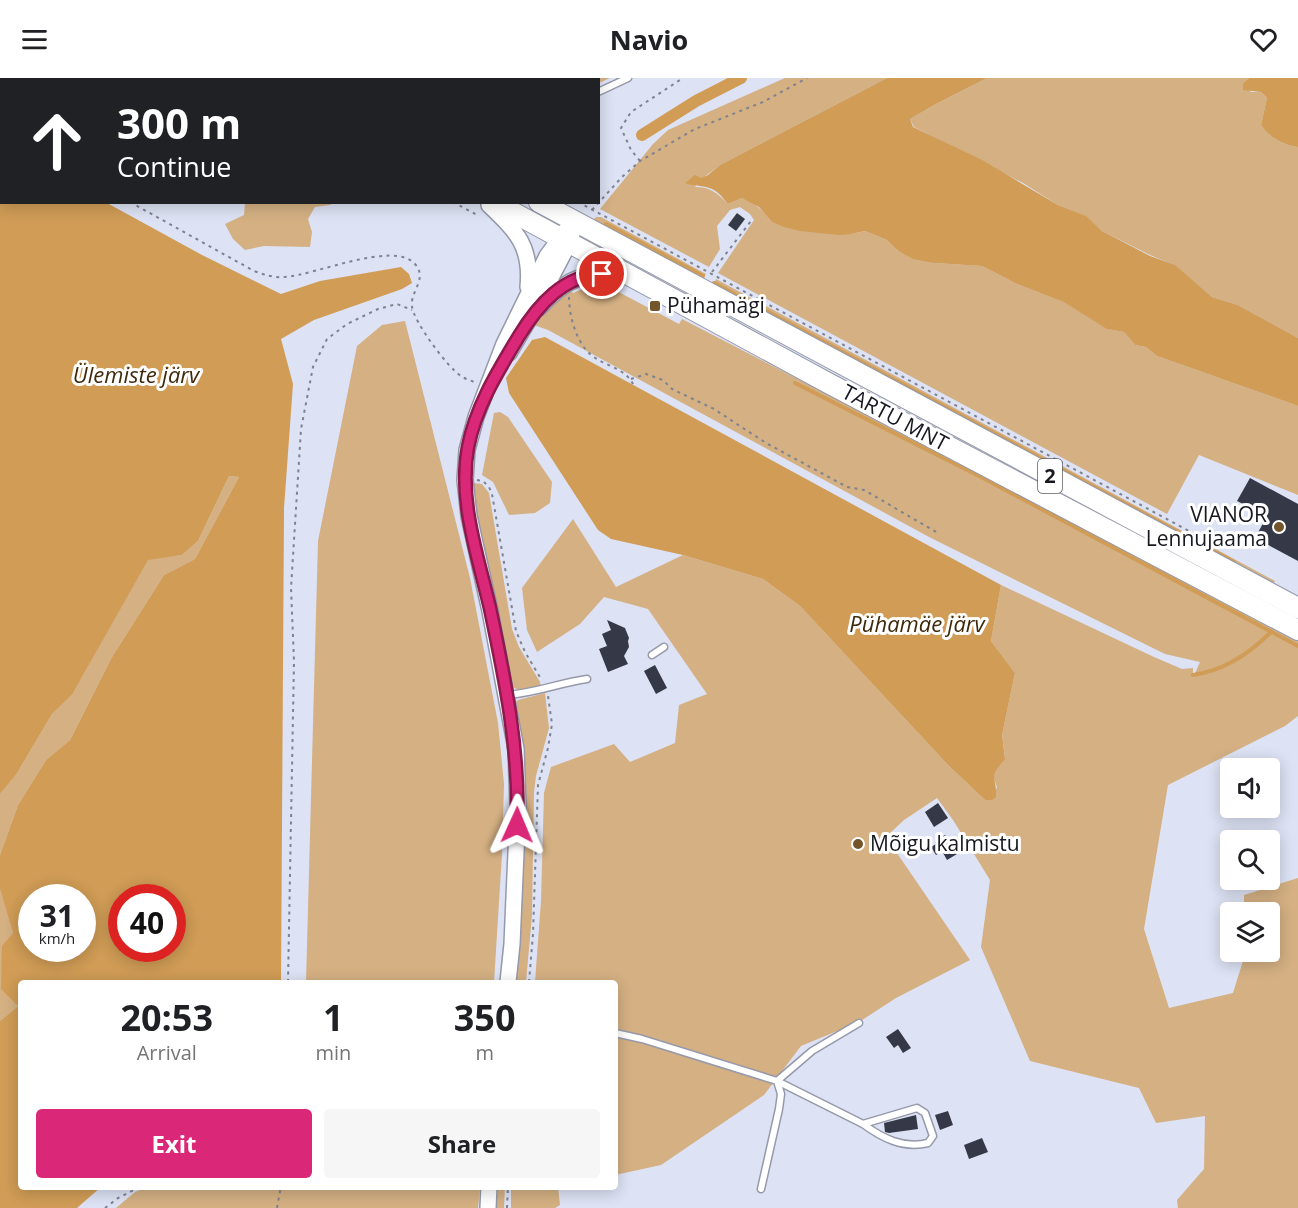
<!DOCTYPE html>
<html lang="en">
<head>
<meta charset="utf-8">
<style>
	:root { --surface:#fff; --page:#f6f6f6; --text:#202124; --muted:#757577; --accent:#db2777 }
	body { margin:0; font-family:"Open Sans",sans-serif; background:var(--page); color:var(--text); height:100vh; display:flex; flex-direction:column; font-size:22px; white-space:nowrap }
	* { box-sizing:border-box; margin:0 }
	p { font-size:20px; color:var(--muted) }
	.icon { flex:none; width:33px; height:33px; fill:none; stroke:currentColor; stroke-width:2; stroke-linecap:round; stroke-linejoin:round }
	.map { position:relative; flex:1; overflow:hidden }
	.sheet { position:absolute; left:18px; top:902px; width:600px; height:210px; display:flex; flex-direction:column; background:var(--surface); border-radius:6px; box-shadow:0 3px 15px #0003 }
	.sheet>* { flex:none }
	.guide { position:absolute; left:0px; top:0px; width:600px; height:126px; box-shadow:0 3px 15px #0003; background:#202124; color:#fff; overflow:hidden }
	.tools { position:absolute; left:1220px; top:680px; display:grid; gap:12px }
	.tools a { display:grid; place-items:center; width:60px; height:60px; border-radius:6px; background:var(--surface); box-shadow:0 3px 15px #0003; font-size:30px }
	.speed { position:absolute; left:18px; top:806px; display:flex; gap:12px; font-size:30px; font-weight:700; text-align:center }
	.speed>* { display:grid; place-content:center; width:78px; height:78px; border-radius:50%; background:var(--surface); box-shadow:0 3px 15px #0003; line-height:1 }
	.speed small { font-size:15px; font-weight:400 }
	.speed .limit { border:9px solid #d22; background:#fff; color:#111 }
	.pin { position:absolute; display:grid; place-items:center; width:51px; height:51px; color:#fff; margin:-26px; border:3px solid #fff; border-radius:50%; box-shadow:0 2px 6px #0007 }
	.me { position:absolute; width:66px; margin:-33px; rotate:1deg; stroke-linejoin:round; filter:drop-shadow(0 0 4px #0008) }
	.turn { display:flex; align-items:center; gap:21px; height:126px; padding:0 18px; font-size:27px }
	.turn .icon { width:78px; height:78px; stroke-width:2.5 }
	.turn b { display:block; font-size:42px; line-height:51px }
	.eta { display:flex; justify-content:space-evenly; align-items:center; height:102px; text-align:center }
	.eta b { font-size:36px; font-weight:700; line-height:42px }
	.button { display:flex; gap:12px; margin-top:auto; padding:12px 18px }
	.button a { flex:1; height:69px; border-radius:6px; background:var(--accent); color:#fff; font-size:24px; font-weight:700; line-height:69px; text-align:center }
	.button a+a { background:var(--page); color:var(--text) }
	header { display:flex; justify-content:space-between; align-items:center; height:78px; padding:0 18px; background:var(--surface); font-size:27px; font-weight:700 }
	.map>svg:first-child { display:block }
</style>
</head>
<body>
<header><svg class="icon" aria-label="menu" viewBox="0 0 24 24"><path d="M4 6h16M4 12h16M4 18h16"/></svg>Navio<svg class="icon" aria-label="heart" viewBox="0 0 24 24"><path d="M12 20l-8-8c-3-5 5-10 8-4 3-6 11-1 8 4z"/></svg></header>
<div class="map">
<svg width="1298" height="1130" viewBox="0 0 1298 1130">
	<rect width="100%" height="100%" fill="#dde2f4"/>
	<g fill="#d4b083">
		<polygon points="427,0 610,0 599,5 598,2"/>
		<path d="M785 0H887L720 87C711 95 701 99 695 109 711 109 717 115 728 126L742 120C756 125 763 133 772 144L851 156 865 153 887 162 897 172 934 185 982 188 1017 206 1065 224 1108 251 1124 254 1135 267 1146 269 1157 278 1298 328V417L1199 377 1167 436 718 195 754 142 750 136 740 129 730 132 717 148 720 171 709 189 600 131 653 66 668 52Z"/>
		<path d="M987 0H1249L1243 5 1251 14H1261L1267 20 1261 47C1268 59 1284 67 1298 69V260L1238 227 1212 219 1174 187 1150 177 1102 153 1085 138 1058 127 1023 105 914 49 910 41 936 26Z"/>
		<polygon points="245,125 245,124 333,125 330,127 315,129 308,141 312,154 310,169 264,168 245,172 233,161 225,146 244,137"/>
		<polygon points="596,139 601,139 706,196 702,201 597,144 594,141"/>
		<polygon points="716,201 1275,503 1273,506 713,208"/>
		<polygon points="590,208 601,208 613,211 679,246 682,241 1298,561 1298,638 1285,648 1168,707 1144,851 1169,930 1233,915 1246,873 1269,873 1269,834 1244,834 1244,817 1298,800 1298,1130 1178,1130 1177,1122 1204,1091 1205,1038 1156,1045 1139,1010 1030,983 981,869 990,802 953,742 937,720 904,742 886,759 970,882 896,920 859,944 801,968 764,1017 661,1087 615,1097 615,904 535,904 541,823 544,715 551,689 614,666 630,684 675,665 679,627 707,616 648,531 604,519 580,546 537,574 527,552 522,510 573,441 616,509 683,477 763,501 800,528 948,687 985,722 992,722 997,709 993,698 994,693 1005,680 1002,657 1015,595 991,563 1001,507 1154,579 1182,591 1193,590 1193,600 1200,584 1165,576 931,460 548,252 534,247 545,233 569,210 573,215"/>
		<polygon points="405,243 470,500 498,645 504,706 502,776 494,904 306,904 318,463 357,268 382,247"/>
		<polygon points="500,334 508,339 552,404 550,425 535,435 509,437 493,404 482,397 494,335"/>
		<polygon points="229,398 239,399 195,481 164,497 112,579 70,662 46,682 18,727 0,777 0,716 16,697 52,636 72,617 148,481 182,477 198,463"/>
		<polygon points="473,405 482,406 489,415 512,551 519,569 540,604 541,609 519,613 512,608 476,440"/>
		<path d="M545 615 549 650 536 698 534 714 532 837 526 904H515C524 812 527 717 516 624L518 622Z"/>
		<polygon points="0,804 13,855 18,928 0,943"/>
		<polygon points="149,1108 480,1108 480,1109 478,1130 116,1130 135,1114"/>
		<polygon points="495,1109 505,1109 504,1130 494,1130"/>
		<polygon points="511,1109 560,1109 558,1109 560,1127 555,1130 511,1130"/>
	</g>
	<g fill="#d09c56" fill-rule="evenodd">
		<path d="M887 0H987L936 26 910 41 913 49 982 82 1058 127 1086 138 1102 153 1150 178 1175 187 1212 219 1238 227 1298 260V328L1157 278 1146 269 1135 267 1124 254 1107 251 1064 224 1017 206 982 188 934 185 913 181 897 172 887 162 865 153 851 156 839 157 800 153 784 149 772 144 759 129 742 120 728 126C723 120 717 112 709 110 701 107 693 108 685 105L695 97 701 100 708 97 720 87Z"/>
		<path d="M1249 0H1298V69C1284 67 1268 59 1261 47L1267 20 1261 14 1243 12V5Z"/>
		<path d="M0 66 2 124 107 125 202 177 281 216 320 203 401 189 409 196 412 205 402 211 314 242 281 261 293 306 284 430 281 904H21V1108L101 1109 77 1130H0V943L18 928 1 911 2 868 13 855 0 810V777L18 727 46 682 70 662 112 579 164 497 195 481 239 399 229 398 198 463 182 477 148 482 72 617 52 636 16 697 0 716ZM32 819H82V870H32ZM122 819H172V870H122Z"/>
		<path d="M545 259 1001 507 991 563 1015 595 1002 657 1005 681C987 701 997 696 996 719L992 722H985L948 687 800 528 763 501 683 477 611 461 598 452 509 315 506 300 532 262Z"/>
	</g>
	<g fill="none" stroke-linecap="round" stroke-linejoin="round">
		<g stroke="#d09c56" stroke-width="4">
			<polyline points="606,146 703,198"/>
			<polyline points="714,205 1234,484"/>
			<polyline points="795,305 983,400 1298,568"/>
			<path d="M1193 597C1224 593 1249 576 1271 554"/>
		</g>
		<polyline stroke="#d09c56" stroke-width="12" points="642,57 696,23 741,0"/>
	</g>
	<g fill="#353847">
		<polygon points="737,135 745,141 736,153 728,147"/>
		<polygon points="1250,400 1298,426 1298,483 1255,460 1267,438 1237,423"/>
		<polygon points="607,542 625,550 629,560 628,563 629,569 624,578 628,586 608,594 599,571 607,568 602,556 611,552"/>
		<polygon points="655,587 667,610 656,616 644,593"/>
		<polygon points="938,725 948,740 934,749 925,734"/>
		<polygon points="945,757 957,776 947,782 942,773 936,777 931,769 936,766 935,764"/>
		<polygon points="898,951 911,970 903,975 898,967 894,970 886,959"/>
		<polygon points="948,1033 953,1047 940,1052 935,1037"/>
		<polygon points="916,1037 918,1051 889,1055 885,1054 884,1045"/>
		<polygon points="982,1060 988,1074 969,1081 964,1067"/>
	</g>
	<g fill="none" stroke-linecap="round" stroke-linejoin="round">
		<defs>
			<g id="service">
				<polyline points="379,0 382,2"/>
				<polyline points="598,14 628,0"/>
				<polyline points="652,577 664,569"/>
				<path d="M507 617C535 615 559 605 587 601"/>
				<path d="M859 945 812 973 777 1003 863 1046 917 1030 925 1035 933 1058 928 1065C903 1071 882 1060 863 1046"/>
				<polyline points="615,955 642,961 777,1003 781,1016 779,1031 761,1111"/>
			</g>
			<g id="tertiary">
				<path d="M489 127C516 153 532 168 528 209"/>
				<path d="M539 230C568 199 582 195 624 196"/>
				<polyline points="509,275 532,236 569,165 572,156"/>
				<polyline points="508,904 512,866 518,728 516,671 490,533 469,438 465,402 467,372 476,339 504,266 547,178 566,152"/>
				<polyline points="488,1130 489,1108"/>
			</g>
			<g id="trunk">
				<polyline points="260,0 263,2"/>
				<polyline points="306,0 309,2"/>
				<polyline points="494,124 828,305 1298,552"/>
				<polyline points="539,124 1298,530"/>
			</g>
		</defs>
		<use href="#service" stroke="#9599aa" stroke-width="9"/>
		<use href="#tertiary" stroke="#9599aa" stroke-width="18"/>
		<use href="#trunk" stroke="#9599aa" stroke-width="22"/>
		<g stroke="#7f828f" stroke-width="2" stroke-dasharray="3 4.5" stroke-linecap="butt">
			<polyline points="230,0 232,2"/>
			<polyline points="326,0 329,2"/>
			<polyline points="0,50 2,51"/>
			<polyline points="640,83 631,72 621,50 631,34 683,0"/>
			<path d="M130 124 254 193C265 197 274 200 285 199 315 197 392 163 414 185 429 200 410 213 412 228 413 243 448 290 461 298 465 301 470 302 474 304"/>
			<polyline points="453,124 479,138"/>
			<polyline points="578,124 1215,467"/>
			<polyline points="592,132 622,99 640,83 695,51 763,24 807,0"/>
			<polyline points="712,194 751,143"/>
			<path d="M569 219C569 240 578 271 597 281 610 289 627 292 634 308"/>
			<polyline points="631,301 646,296 663,302 672,311 714,331 766,365 847,409 864,412 938,455"/>
			<polyline points="477,402 483,403 489,409 492,416 516,553 525,574 541,601"/>
			<polyline points="288,904 294,583 291,510 301,351 313,289 327,261 347,246 378,231 397,226 412,232"/>
			<polyline points="529,904 533,856 538,707 548,670 552,646 548,618"/>
			<polyline points="105,1130 118,1120 142,1108"/>
			<polyline points="277,1130 281,1108"/>
			<polyline points="507,1130 508,1108"/>
		</g>
		<use href="#service" stroke="#fff" stroke-width="6"/>
		<use href="#tertiary" stroke="#fff" stroke-width="15"/>
		<use href="#trunk" stroke="#fff" stroke-width="20"/>
	</g>
	<g fill="none" stroke-linecap="round" stroke-linejoin="round">
		<defs>
			<path id="route" d="M517 747C520 674 505 601 490 530 478 478 458 423 468 369 476 328 498 293 519 258 538 227 564 197 602 196"/>
		</defs>
		<use href="#route" stroke="#8e194d" stroke-width="15"/>
		<use href="#route" stroke="#db2777" stroke-width="10"/>
	</g>
	<g fill="#74542a" stroke="#fff" stroke-width="2">
		<rect x="649" y="222" width="12" height="12" rx="3"/>
		<circle cx="1279" cy="449" r="6"/>
		<circle cx="858" cy="766" r="6"/>
	</g>
	<g text-anchor="middle" stroke-width="6" stroke-linejoin="round" paint-order="stroke">
		<rect fill="#fff" stroke="#5d5e63" stroke-width="1.5" x="1038" y="381" width="24" height="34" rx="4.5"/>
		<g font-size="20" font-weight="bold" fill="#181920">
			<text x="1050" y="405">2</text>
		</g>
		<g font-size="21" fill="#181920" stroke="#fff" text-anchor="start">
			<text x="667" y="235">Pühamägi</text>
			<text x="1267" y="444" text-anchor="end">VIANOR<tspan x="1267" dy="24">Lennujaama</tspan></text>
			<text x="870" y="773">Mõigu kalmistu</text>
		</g>
		<g font-size="21" fill="#181920" stroke="#fff">
			<text transform="translate(895 340) rotate(28)" y="7">TARTU MNT</text>
		</g>
		<g font-size="22" font-style="italic" fill="#3f290a" stroke="#fff">
			<text x="136" y="305">Ülemiste järv</text>
			<text x="917" y="554">Pühamäe järv</text>
		</g>
	</g>
</svg>
<div class="tools">
<a><svg class="icon" aria-label="sound" viewBox="0 0 24 24"><path d="M4 9h4l5-4v14l-5-4H4zM17 9q2 3 0 6"/></svg></a>
<a><svg class="icon" aria-label="search" viewBox="0 0 24 24"><circle cx="10" cy="10" r="6"/><path d="M15 15l6 6"/></svg></a>
<a><svg class="icon" aria-label="layers" viewBox="0 0 24 24"><path d="M12 4l9 5-9 5-9-5zM3 14l9 5 9-5"/></svg></a>
</div>
<div class="speed"><div>31<small>km/h</small></div><div class="limit">40</div></div>
<div class="pin" style="left:602px;top:196px;background:#d93025"><svg class="icon" aria-label="arrive" viewBox="0 0 24 24"><path d="M6 21V4h12l-3 4 3 4H6"/></svg></div>
<svg class="me" style="left:517px;top:747px" viewBox="-20 -20 40 40"><path d="M0-17L14 15 0 8-14 15z" fill="#db2777" stroke="#fff" stroke-width="4"/></svg>
<div class="guide">
<div class="turn"><svg class="icon" aria-label="ahead" viewBox="0 0 24 24"><path d="M12 20V5M6 11l6-6 6 6"/></svg><div><b>300 m</b>Continue</div></div>
</div>
<section class="sheet">
<div class="eta">
<div><b>20:53</b><p>Arrival</p></div>
<div><b>1</b><p>min</p></div>
<div><b>350</b><p>m</p></div>
</div>
<div class="button"><a>Exit</a><a>Share</a></div>
</section>
</div>
</body>
</html>
